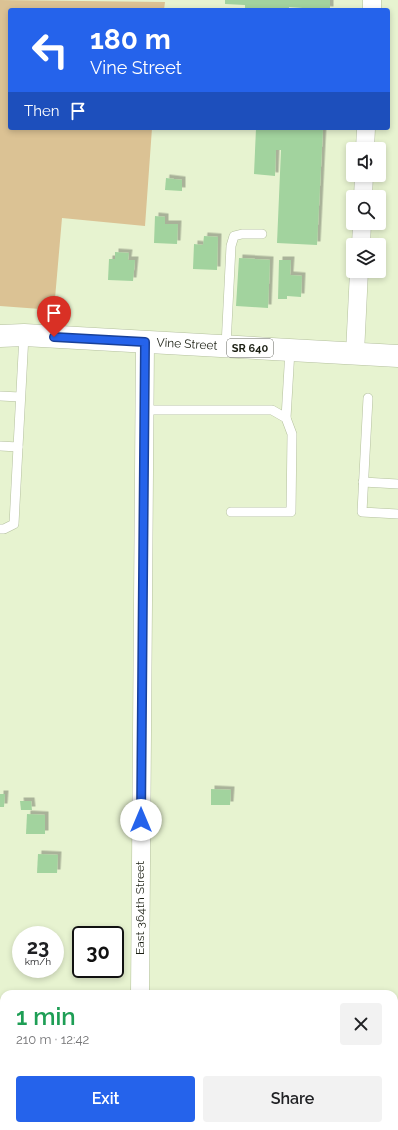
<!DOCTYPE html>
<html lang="en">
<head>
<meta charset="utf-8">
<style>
	:root { --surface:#fff; --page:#f2f2f2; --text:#202124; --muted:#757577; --accent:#2563eb }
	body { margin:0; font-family:Raleway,sans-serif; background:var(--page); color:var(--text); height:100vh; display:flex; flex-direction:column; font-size:15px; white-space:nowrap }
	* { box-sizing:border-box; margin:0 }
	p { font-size:13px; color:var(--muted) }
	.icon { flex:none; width:22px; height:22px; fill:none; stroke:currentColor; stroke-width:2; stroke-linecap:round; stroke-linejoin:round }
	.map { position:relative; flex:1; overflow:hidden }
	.details { position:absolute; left:0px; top:990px; width:398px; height:140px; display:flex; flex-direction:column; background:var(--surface); border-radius:12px 12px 0 0; box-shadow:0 2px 6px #0003 }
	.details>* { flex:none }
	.guide { position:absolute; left:8px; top:8px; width:382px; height:122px; border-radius:4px; box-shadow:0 2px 6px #0003; background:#2563eb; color:#fff; overflow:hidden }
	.fabs { position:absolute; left:346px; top:142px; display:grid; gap:8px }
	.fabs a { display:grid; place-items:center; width:40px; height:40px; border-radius:4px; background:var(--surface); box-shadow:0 2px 6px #0003; font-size:20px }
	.speed { position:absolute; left:12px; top:926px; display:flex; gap:8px; font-size:20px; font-weight:700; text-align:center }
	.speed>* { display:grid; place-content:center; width:52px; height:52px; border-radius:50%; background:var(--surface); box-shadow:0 2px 6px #0003; line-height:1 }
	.speed small { font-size:10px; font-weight:400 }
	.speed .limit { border:2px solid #111; border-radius:6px; background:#fff; color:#111 }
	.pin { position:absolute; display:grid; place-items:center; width:34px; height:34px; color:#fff; margin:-41px -17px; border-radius:50% 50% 50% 0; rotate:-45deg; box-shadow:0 0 4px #0007 }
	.pin .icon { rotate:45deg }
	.me { position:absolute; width:44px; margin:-22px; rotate:0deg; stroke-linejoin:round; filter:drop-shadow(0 0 3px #0008) }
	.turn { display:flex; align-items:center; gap:14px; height:84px; padding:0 16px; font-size:18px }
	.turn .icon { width:52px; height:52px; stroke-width:2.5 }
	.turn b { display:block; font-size:28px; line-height:34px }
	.then { display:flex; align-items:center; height:38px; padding:0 16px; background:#0003; gap:8px; font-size:15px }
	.round { display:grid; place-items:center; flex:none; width:42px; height:42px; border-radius:4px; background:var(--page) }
	.overview { display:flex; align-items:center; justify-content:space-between; height:68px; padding:0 16px }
	h1 { font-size:24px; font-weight:600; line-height:30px; color:#1e9e55 }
	.cta { display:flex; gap:8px; margin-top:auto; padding:8px 16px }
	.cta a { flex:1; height:46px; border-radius:4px; background:var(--accent); color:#fff; font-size:16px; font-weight:600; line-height:46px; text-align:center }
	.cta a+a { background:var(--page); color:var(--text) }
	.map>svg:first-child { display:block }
</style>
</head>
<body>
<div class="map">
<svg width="398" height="1130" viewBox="0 0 398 1130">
	<defs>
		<filter id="shadow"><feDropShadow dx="3.5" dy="-3.5" stdDeviation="0" flood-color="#0004"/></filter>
	</defs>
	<rect width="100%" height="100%" fill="#e7f3d0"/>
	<polygon fill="#dbc294" points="0,0 165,2 164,10 10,10 10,128 152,128 145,226 62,218 54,310 0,306"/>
	<g fill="#a2d39e" filter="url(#shadow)">
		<polygon points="225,0 330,0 330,10 289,7 289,10 245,10 245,5 225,4"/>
		<polygon points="256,128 323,128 317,245 277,243 281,150 276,150 275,176 254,174"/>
		<polygon points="166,178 182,180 182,191 165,190"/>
		<polygon points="155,216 165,217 165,224 178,224 177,244 154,243"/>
		<polygon points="204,236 218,237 217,270 193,269 194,244 203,245"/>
		<polygon points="115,252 129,253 128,260 135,260 133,281 108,280 109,259 115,259"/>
		<polygon points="239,258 270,260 268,308 236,306"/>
		<polygon points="279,260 291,260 290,275 302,276 301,297 287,296 287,299 278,299"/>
		<polygon points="211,789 231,790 230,805 211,805"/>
		<polygon points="0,794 5,794 4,807 0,807"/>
		<polygon points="20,801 31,801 32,810 21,810"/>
		<polygon points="27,814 45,815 45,834 26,834"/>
		<polygon points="38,854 58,855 57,873 37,873"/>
		<rect x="0" y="1031" width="4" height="22"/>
		<polygon points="0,1083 4,1083 3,1101 0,1101"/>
		<rect x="299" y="1126" width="27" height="4"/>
	</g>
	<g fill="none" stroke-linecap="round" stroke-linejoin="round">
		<defs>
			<g id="service">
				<polyline points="226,346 231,246 234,236 242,234 262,234"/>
				<polyline points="0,396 20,397"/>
				<polyline points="368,398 362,512 398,514"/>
				<polyline points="144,410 272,410 286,418 292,434 291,512 231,512"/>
				<polyline points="286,418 290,350"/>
				<polyline points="0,446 18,447 24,335"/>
				<polyline points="363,482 398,484"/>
				<polyline points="0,529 4,529 14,524 18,447"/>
			</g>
			<g id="minor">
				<polyline points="372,10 372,0"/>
				<polyline points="365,149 366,128"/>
				<polyline points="363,197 364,175"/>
				<polyline points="361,245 362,223"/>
				<polyline points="355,353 359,271"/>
				<polyline points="140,994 145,342"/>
				<polyline points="139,1130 139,1126"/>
			</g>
			<polyline id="primary" points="0,336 24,335 398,356"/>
		</defs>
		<use href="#service" stroke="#b4c09e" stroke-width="10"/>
		<use href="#minor" stroke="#b4c09e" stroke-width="19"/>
		<use href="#primary" stroke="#b4c09e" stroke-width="23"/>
		<use href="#service" stroke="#fff" stroke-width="9"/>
		<use href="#minor" stroke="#fff" stroke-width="18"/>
		<use href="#primary" stroke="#fff" stroke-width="22"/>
	</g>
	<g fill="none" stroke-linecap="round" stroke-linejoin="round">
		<defs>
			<polyline id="route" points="54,337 145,342 141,820"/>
		</defs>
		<use href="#route" stroke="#184099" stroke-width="10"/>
		<use href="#route" stroke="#2563eb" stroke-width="7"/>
	</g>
	<g text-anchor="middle" stroke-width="3.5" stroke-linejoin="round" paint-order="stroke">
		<rect fill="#fff" stroke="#60635a" stroke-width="1" x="227" y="339" width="46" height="18" rx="3"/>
		<g font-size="11" font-weight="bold" fill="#1c2014">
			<text x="250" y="352">SR 640</text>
		</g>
		<g font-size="12" fill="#1c2014" stroke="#fff">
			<text transform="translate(187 344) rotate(3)" y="4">Vine Street</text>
			<text transform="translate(140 908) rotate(-90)" y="4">East 364th Street</text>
		</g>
	</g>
</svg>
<div class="fabs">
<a><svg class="icon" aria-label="sound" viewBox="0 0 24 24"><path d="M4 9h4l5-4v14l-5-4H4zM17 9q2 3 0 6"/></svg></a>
<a><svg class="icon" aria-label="search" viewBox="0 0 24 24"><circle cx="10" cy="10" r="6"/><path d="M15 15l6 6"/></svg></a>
<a><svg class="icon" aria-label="layers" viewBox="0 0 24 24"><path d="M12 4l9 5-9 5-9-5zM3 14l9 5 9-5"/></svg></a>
</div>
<div class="speed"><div>23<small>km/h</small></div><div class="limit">30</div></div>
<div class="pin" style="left:54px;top:337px;background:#d93025"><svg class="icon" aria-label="arrive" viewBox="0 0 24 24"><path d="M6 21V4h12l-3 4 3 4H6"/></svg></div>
<svg class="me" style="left:141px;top:820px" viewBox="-20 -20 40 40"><circle r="19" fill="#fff"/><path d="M0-13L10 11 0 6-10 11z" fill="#2563eb"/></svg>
<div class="guide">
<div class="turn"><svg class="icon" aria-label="left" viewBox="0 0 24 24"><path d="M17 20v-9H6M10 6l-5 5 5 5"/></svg><div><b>180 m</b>Vine Street</div></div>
<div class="then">Then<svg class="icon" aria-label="arrive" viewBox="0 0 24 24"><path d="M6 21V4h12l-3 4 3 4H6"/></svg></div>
</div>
<section class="details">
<div class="overview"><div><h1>1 min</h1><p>210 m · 12:42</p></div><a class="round"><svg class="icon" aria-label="close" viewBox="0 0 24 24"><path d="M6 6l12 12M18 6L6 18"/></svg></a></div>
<div class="cta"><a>Exit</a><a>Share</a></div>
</section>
</div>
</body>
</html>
